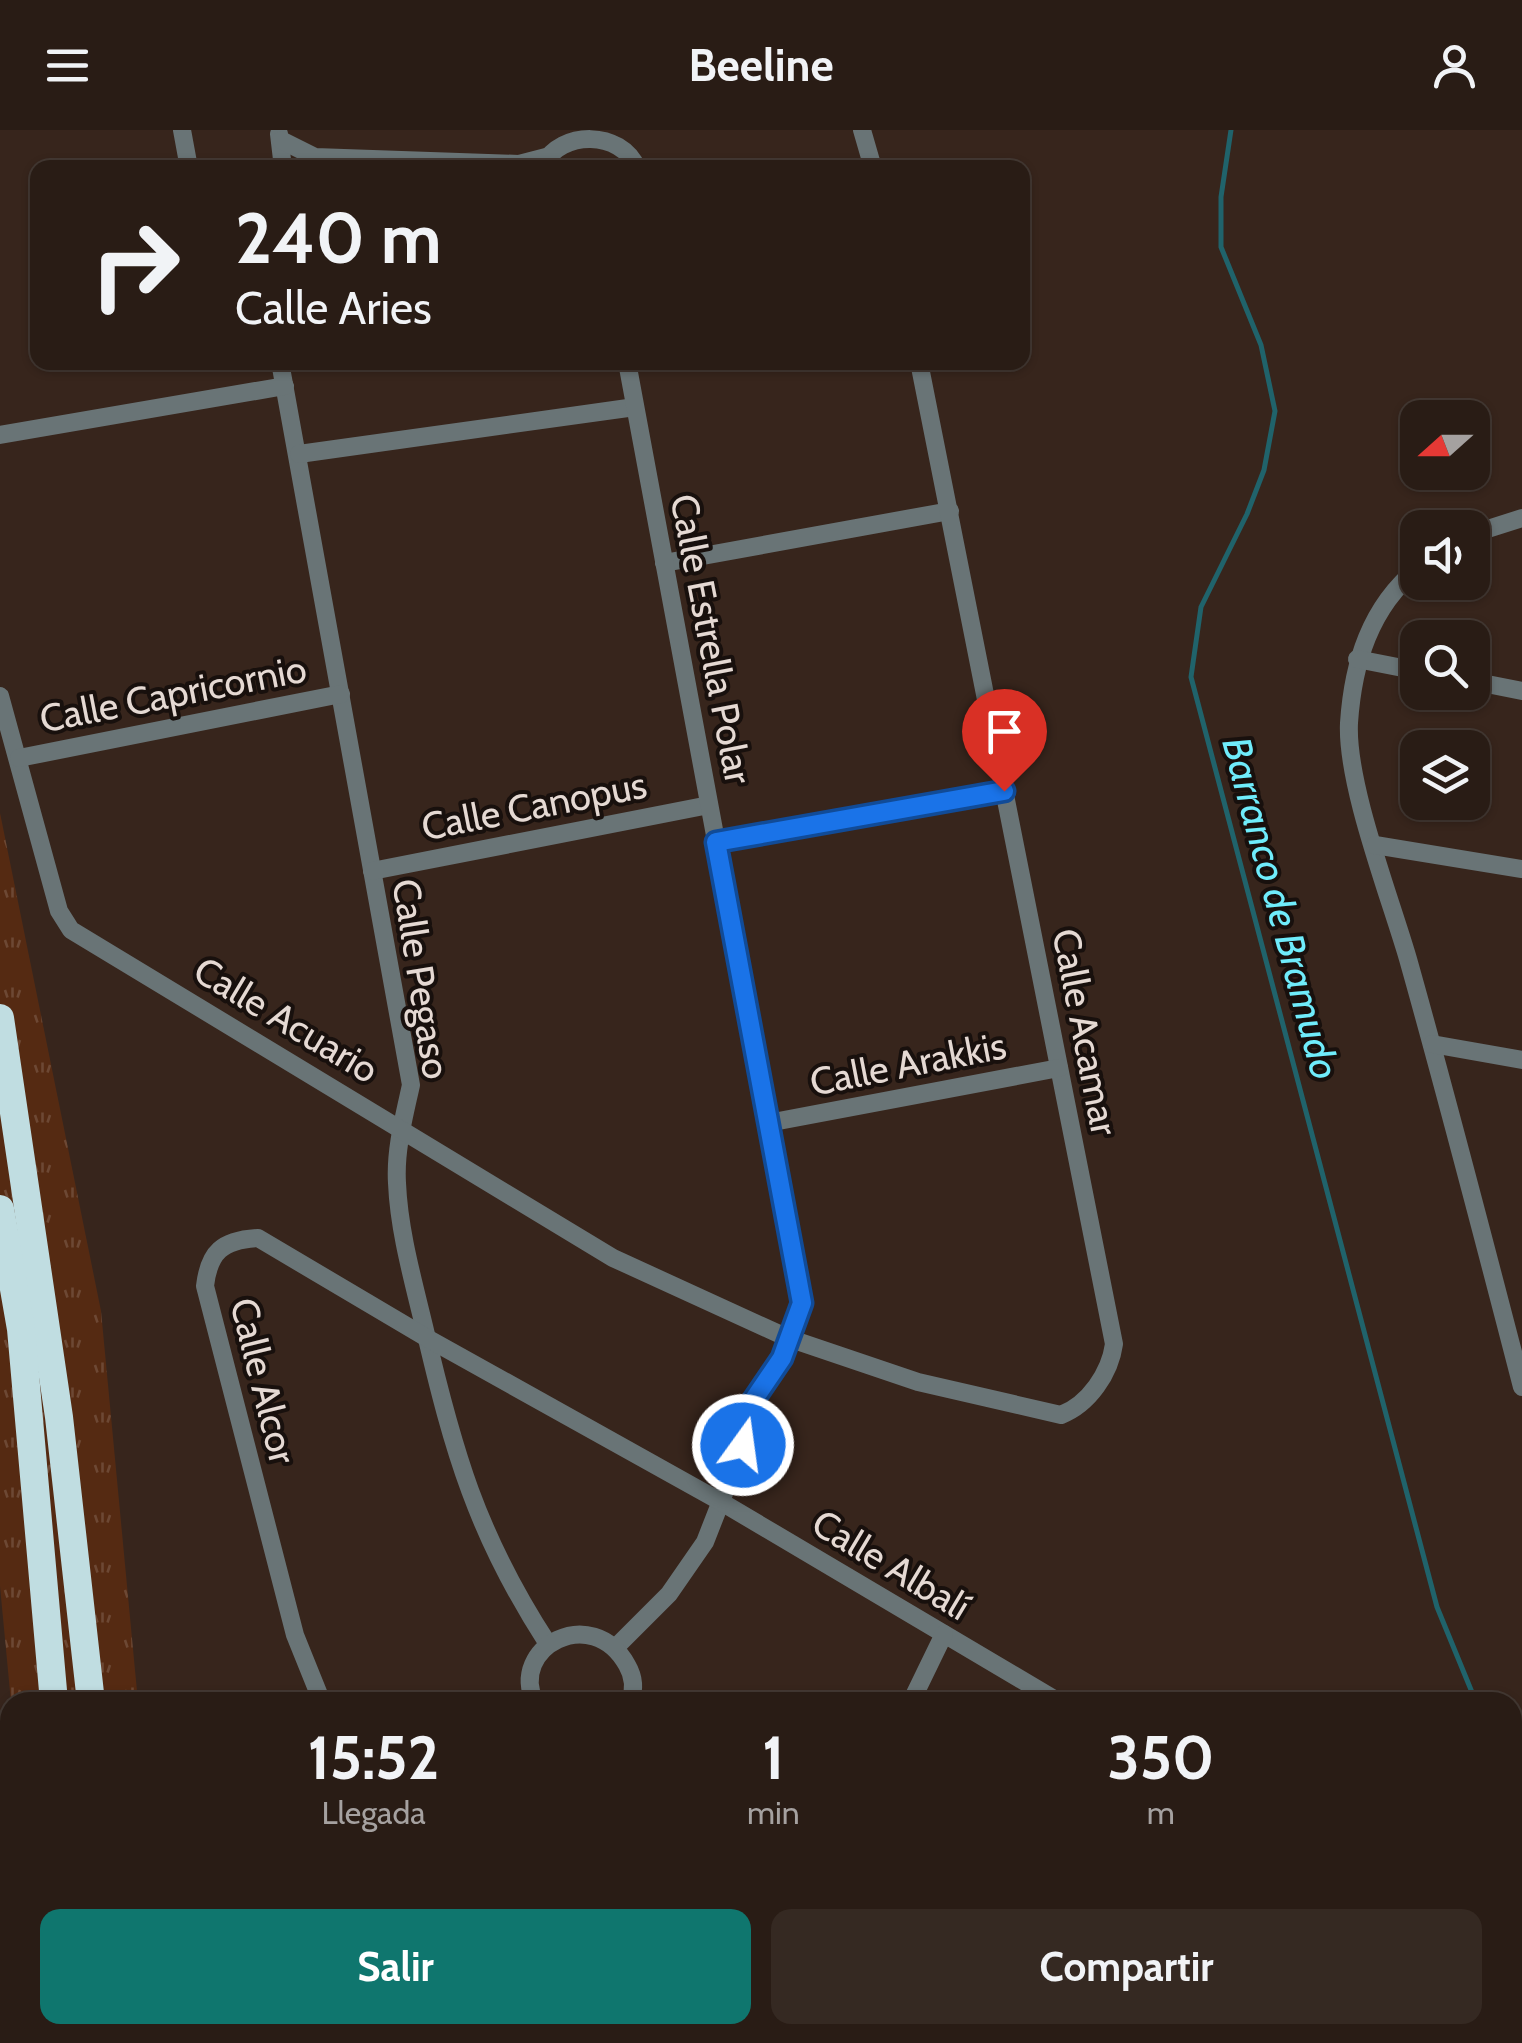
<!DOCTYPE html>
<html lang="es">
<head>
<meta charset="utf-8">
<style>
	:root { --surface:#291c15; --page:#352922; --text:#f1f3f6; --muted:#a5a1a0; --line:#453a34; --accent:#0f766e }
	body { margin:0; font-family:Cabin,sans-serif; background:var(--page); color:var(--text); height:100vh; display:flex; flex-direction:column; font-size:38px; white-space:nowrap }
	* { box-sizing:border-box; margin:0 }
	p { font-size:32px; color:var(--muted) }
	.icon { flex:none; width:55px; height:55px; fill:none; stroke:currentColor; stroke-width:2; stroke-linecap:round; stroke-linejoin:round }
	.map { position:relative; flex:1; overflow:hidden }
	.side { position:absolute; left:0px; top:1562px; width:1522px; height:352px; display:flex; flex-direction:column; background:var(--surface); border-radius:30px 30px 0 0; box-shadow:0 2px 8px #0004,0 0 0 2px var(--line) }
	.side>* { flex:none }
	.top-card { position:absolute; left:30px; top:30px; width:1000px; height:210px; border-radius:20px; box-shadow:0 2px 8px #0004,0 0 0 2px var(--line); background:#291c15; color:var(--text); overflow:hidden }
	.needle { width:65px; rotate:249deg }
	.tools { position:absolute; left:1400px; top:270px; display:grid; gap:20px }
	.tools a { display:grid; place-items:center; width:90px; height:90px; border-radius:20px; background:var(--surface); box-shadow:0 2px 8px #0004,0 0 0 2px var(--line); font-size:50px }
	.pin { position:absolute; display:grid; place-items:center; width:85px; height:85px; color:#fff; margin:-102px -42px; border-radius:50% 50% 50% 0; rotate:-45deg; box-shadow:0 0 10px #0007 }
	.pin .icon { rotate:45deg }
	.me { position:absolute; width:110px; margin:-55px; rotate:14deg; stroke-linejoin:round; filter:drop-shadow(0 0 8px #0008) }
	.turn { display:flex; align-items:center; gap:35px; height:210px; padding:0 40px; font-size:45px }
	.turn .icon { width:130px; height:130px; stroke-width:2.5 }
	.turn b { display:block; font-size:70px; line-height:85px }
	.eta { display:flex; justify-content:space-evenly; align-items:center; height:170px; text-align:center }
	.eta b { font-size:60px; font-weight:700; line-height:70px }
	.primary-button { display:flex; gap:20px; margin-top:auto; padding:20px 40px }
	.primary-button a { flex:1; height:115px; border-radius:20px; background:var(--accent); color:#fff; font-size:40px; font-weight:700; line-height:115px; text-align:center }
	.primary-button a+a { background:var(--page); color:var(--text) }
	header { display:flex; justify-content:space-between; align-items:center; height:130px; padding:0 40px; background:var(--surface); font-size:45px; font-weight:700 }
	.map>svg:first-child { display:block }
</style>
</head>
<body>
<header><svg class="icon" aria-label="menu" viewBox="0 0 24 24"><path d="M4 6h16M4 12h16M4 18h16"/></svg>Beeline<svg class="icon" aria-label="person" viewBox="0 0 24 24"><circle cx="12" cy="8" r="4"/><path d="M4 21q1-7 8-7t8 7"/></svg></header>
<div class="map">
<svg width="1522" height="1913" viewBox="0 0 1522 1913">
	<defs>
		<pattern id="grass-tufts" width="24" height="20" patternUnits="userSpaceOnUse" patternTransform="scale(2.5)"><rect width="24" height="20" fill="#552a12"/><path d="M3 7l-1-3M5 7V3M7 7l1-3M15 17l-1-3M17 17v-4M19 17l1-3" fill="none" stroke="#6d4834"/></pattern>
	</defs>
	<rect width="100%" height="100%" fill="#37251c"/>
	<g fill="url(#grass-tufts)">
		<polygon points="0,683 101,1181 138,1572 11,1572 0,1456"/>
		<polygon points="42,1905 170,1905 170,1913 44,1913"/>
	</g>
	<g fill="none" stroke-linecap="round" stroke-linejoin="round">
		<g stroke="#20636b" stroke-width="5">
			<polyline points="1231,0 1221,67 1221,117 1261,215 1275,281 1264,340 1247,384 1201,477 1191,547 1437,1477 1476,1572"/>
			<polyline points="1512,1623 1522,1632"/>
		</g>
		<g stroke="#697476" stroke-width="18">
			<polyline points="182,0 189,38"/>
			<polyline points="862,0 873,38"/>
			<polyline points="279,4 283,38"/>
			<polyline points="281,10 315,27 519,34 546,27"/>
			<path d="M543 35C561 0 621 0 637 38"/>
			<path d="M280 232 411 955C404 987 395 1020 397 1053 399 1101 413 1150 424 1196 453 1321 477 1405 548 1514"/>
			<polyline points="0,305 285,256"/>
			<polyline points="299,324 635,277"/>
			<polyline points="1472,404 1522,388"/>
			<polyline points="664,433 950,381"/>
			<path d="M1418 438C1370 477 1353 533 1349 593 1346 654 1390 767 1408 829 1448 971 1485 1114 1522 1257"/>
			<polyline points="1357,529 1418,541"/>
			<polyline points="1472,551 1522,561"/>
			<path d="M0 566 59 781 71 800 613 1128 788 1208 918 1252 1061 1285C1089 1274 1110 1243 1114 1214L919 232"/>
			<polyline points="19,628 341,564"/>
			<polyline points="716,713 1004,661"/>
			<polyline points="1375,715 1522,739"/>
			<polyline points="372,741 709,675"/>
			<polyline points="1432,914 1522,930"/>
			<polyline points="768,993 1059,938"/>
			<polyline points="617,1516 669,1464 705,1412 743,1315 748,1278 782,1228 802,1173 627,232"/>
			<path d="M322 1572 295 1505 205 1156C209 1122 222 1110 258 1108L427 1208 723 1373 1059 1572"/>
			<path d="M535 1572C508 1518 592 1472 627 1535 634 1547 635 1559 630 1572"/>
			<polyline points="911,1572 944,1504"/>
			<polyline points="1512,1833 1522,1826"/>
			<polyline points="465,1905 466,1913"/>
			<polyline points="722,1905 736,1913"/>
			<polyline points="1216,1905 1240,1913"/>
			<polyline points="1371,1913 1401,1905"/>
		</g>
		<g stroke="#c0dde1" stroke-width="28">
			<polyline points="0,888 59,1287 91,1572"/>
			<polyline points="0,1079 21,1199 54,1572"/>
			<polyline points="84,1905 85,1913"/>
			<polyline points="126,1905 127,1913"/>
		</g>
	</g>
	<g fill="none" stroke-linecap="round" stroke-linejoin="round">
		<defs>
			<polyline id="route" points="743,1315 748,1278 782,1228 802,1173 716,712 1004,661"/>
		</defs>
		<use href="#route" stroke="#114b97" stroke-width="25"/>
		<use href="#route" stroke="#1a73e8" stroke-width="18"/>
	</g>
	<g text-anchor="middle" stroke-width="8" stroke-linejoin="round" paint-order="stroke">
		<g font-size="38" fill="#e5d9d3" stroke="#18100d">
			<text transform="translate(711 509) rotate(79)" y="13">Calle Estrella Polar</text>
			<text transform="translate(173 564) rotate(-11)" y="13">Calle Capricornio</text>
			<text transform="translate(534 676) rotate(-11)" y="13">Calle Canopus</text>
			<text transform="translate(421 849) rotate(81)" y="13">Calle Pegaso</text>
			<text transform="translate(286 890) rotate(31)" y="13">Calle Acuario</text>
			<text transform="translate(1085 902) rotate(79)" y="13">Calle Acamar</text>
			<text transform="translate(908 934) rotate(-11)" y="13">Calle Arakkis</text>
			<text transform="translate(263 1251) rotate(76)" y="13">Calle Alcor</text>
			<text transform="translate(891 1435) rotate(31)" y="13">Calle Albalí</text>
		</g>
		<g font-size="40" font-style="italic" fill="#6fecfb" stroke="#18100d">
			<text transform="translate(1281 778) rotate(75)" y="14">Barranco de Bramudo</text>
		</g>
	</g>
</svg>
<div class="tools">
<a><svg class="needle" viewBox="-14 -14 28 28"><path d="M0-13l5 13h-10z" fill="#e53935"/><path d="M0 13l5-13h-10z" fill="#a5a1a0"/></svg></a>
<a><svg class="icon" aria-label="sound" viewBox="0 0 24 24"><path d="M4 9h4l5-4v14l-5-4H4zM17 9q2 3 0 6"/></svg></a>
<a><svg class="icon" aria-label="search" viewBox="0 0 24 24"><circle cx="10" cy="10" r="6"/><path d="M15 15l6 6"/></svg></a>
<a><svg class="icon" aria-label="layers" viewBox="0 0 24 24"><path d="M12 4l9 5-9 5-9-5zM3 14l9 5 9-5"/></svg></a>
</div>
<div class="pin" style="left:1004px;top:661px;background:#d93025"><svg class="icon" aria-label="arrive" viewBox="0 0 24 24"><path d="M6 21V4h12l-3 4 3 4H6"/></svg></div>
<svg class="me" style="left:743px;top:1315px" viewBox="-20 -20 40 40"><circle r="17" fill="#1a73e8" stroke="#fff" stroke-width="3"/><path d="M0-11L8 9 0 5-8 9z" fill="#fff"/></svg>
<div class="top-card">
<div class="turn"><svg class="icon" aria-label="right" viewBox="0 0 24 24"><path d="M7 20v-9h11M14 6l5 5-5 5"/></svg><div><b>240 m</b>Calle Aries</div></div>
</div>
<section class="side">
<div class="eta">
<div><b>15:52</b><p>Llegada</p></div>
<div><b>1</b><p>min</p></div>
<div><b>350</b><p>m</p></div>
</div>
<div class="primary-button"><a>Salir</a><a>Compartir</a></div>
</section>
</div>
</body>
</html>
